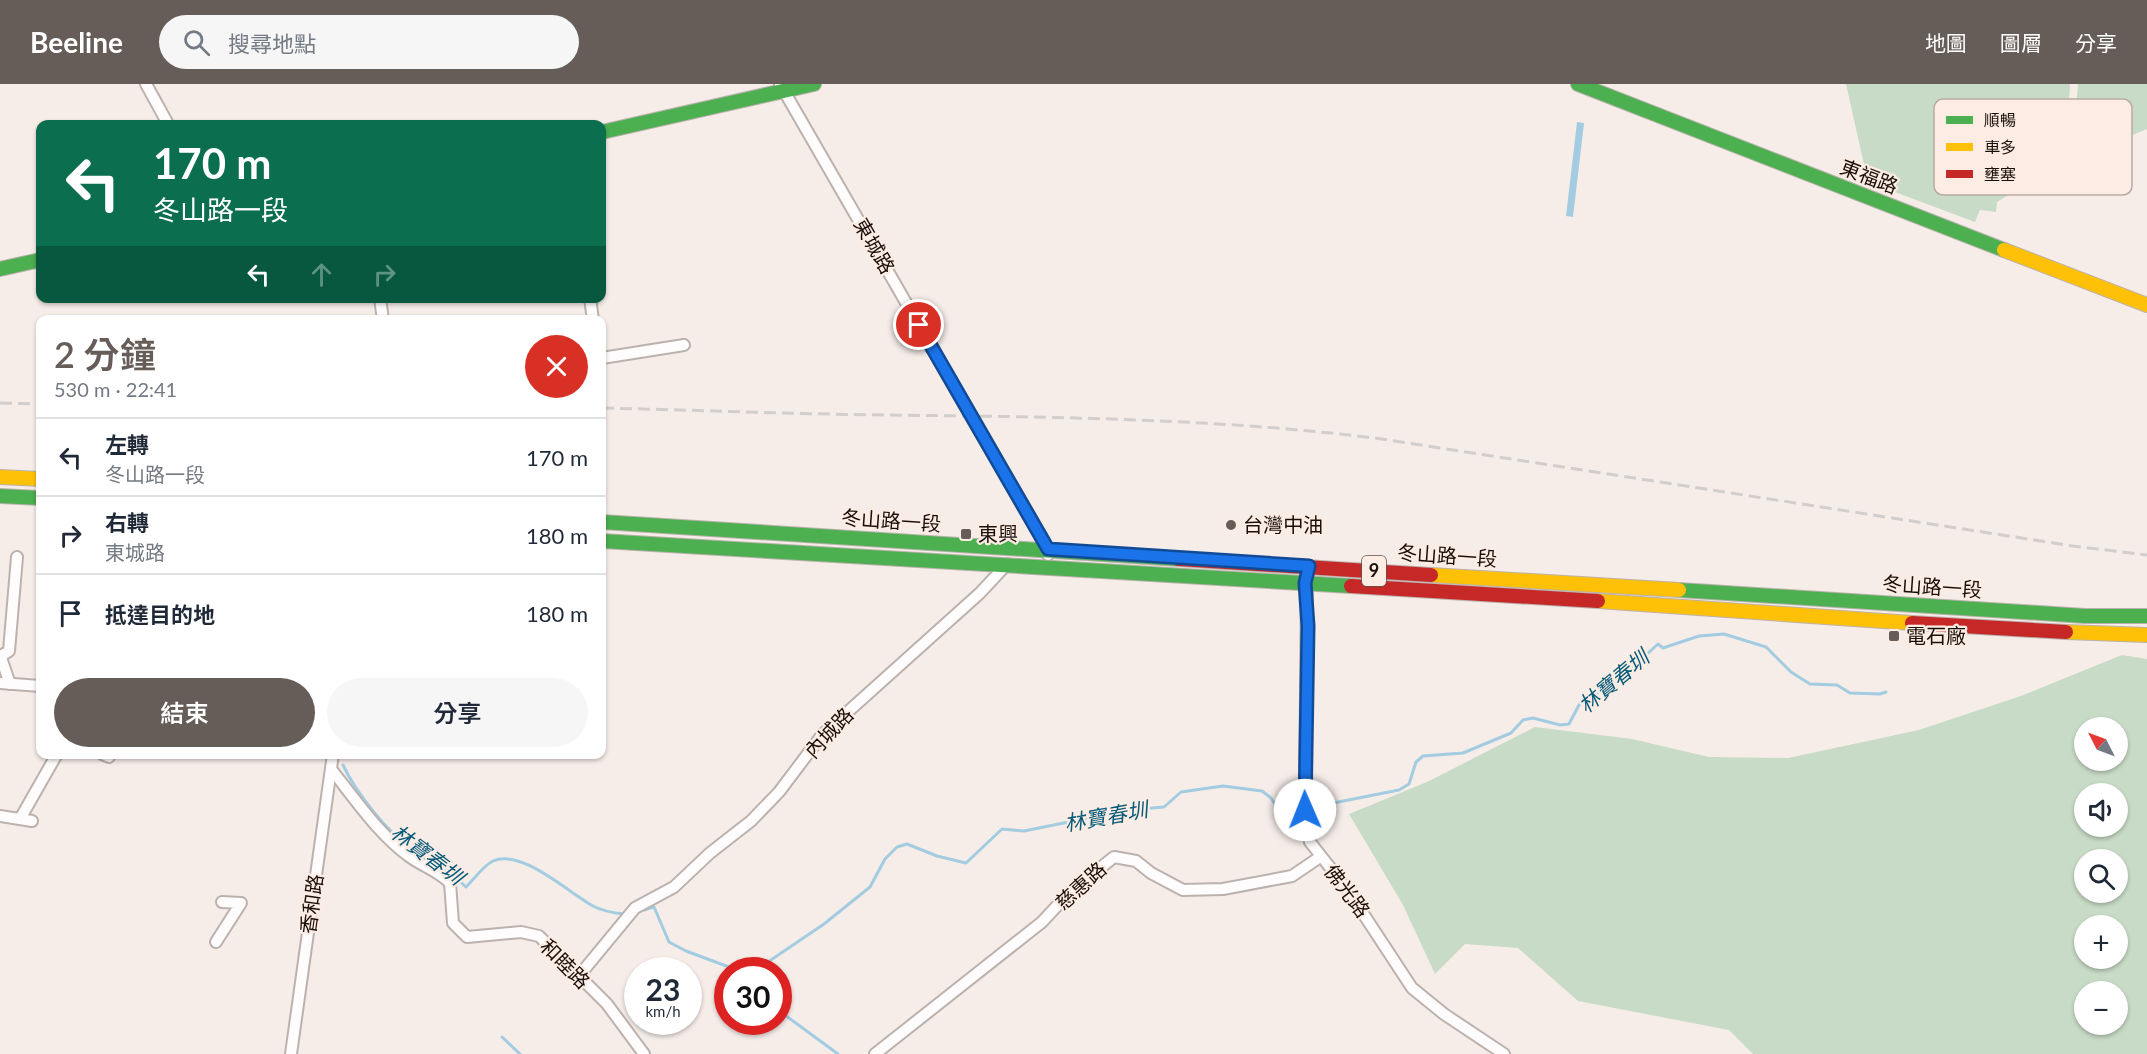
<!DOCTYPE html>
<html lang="zh-TW">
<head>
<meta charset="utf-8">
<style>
	:root { --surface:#fff; --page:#f6f6f7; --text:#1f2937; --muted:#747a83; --line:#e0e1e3; --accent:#665d58 }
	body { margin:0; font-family:Lato,"Noto Sans TC",sans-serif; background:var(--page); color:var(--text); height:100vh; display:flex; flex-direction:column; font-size:22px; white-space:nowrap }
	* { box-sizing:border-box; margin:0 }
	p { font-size:20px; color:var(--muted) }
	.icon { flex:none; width:33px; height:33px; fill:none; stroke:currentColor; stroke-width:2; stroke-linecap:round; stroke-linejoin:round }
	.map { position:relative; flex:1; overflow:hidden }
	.sheet { position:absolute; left:36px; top:231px; width:570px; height:444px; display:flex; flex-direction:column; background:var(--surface); border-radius:12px; box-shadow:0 2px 4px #0004 }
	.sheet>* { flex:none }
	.guide { position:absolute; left:36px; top:36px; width:570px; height:183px; border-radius:12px; box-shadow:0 2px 4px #0004; background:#0b6e4f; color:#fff; overflow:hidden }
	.needle { width:39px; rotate:312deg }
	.fabs { position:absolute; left:2074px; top:633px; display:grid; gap:12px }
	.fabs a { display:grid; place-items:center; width:54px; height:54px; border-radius:50%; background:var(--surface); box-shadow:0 2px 4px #0004; font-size:30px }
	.speed { position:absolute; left:624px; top:873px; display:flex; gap:12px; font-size:30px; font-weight:700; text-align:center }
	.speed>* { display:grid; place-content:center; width:78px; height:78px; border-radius:50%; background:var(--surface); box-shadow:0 2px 4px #0004; line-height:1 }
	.speed small { font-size:15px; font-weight:400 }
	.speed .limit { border:9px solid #d22; background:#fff; color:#111 }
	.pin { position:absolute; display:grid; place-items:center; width:51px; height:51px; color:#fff; margin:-26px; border:3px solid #fff; border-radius:50%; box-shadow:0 2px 6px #0007 }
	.me { position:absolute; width:66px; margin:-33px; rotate:359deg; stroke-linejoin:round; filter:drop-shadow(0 0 4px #0008) }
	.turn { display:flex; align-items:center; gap:21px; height:126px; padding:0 18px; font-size:27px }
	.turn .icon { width:78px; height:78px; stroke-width:2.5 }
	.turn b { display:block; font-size:42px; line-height:51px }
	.lanes { display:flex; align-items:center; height:57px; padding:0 18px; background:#0003; justify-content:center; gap:30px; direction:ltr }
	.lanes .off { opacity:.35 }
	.round { display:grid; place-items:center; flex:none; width:63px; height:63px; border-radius:32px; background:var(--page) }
	.overview { display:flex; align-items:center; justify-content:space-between; height:102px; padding:0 18px }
	h1 { font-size:36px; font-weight:600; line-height:45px; color:var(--accent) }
	.cta { display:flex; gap:12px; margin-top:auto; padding:12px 18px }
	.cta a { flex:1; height:69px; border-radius:36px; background:var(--accent); color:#fff; font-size:24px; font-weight:600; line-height:69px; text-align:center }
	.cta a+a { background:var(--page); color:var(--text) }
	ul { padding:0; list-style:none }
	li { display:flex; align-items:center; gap:18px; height:78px; padding:0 18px; border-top:2px solid var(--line) }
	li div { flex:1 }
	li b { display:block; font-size:22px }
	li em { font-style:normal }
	header { display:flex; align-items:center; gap:36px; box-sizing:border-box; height:84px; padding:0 30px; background:var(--accent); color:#fff }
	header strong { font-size:28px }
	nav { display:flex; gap:33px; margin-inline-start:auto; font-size:21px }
	.search { width:420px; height:54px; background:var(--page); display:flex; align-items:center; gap:15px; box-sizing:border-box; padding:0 21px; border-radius:33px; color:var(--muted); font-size:22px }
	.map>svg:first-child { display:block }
</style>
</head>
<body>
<header>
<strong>Beeline</strong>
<div class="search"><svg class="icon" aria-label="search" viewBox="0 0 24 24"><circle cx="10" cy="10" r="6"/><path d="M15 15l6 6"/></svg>搜尋地點</div>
<nav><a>地圖</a><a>圖層</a><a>分享</a></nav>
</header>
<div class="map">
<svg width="2147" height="970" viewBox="0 0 2147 970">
	<rect width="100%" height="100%" fill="#f6ede9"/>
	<g fill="#c8dbc6" fill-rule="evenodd">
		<polygon points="1846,0 2070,0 2066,75 1997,118 1996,128 1980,126 1975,138 1868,98"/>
		<polygon points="2078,0 2147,0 2147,45 2072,76"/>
		<path d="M2122 571 2147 575V970H1753L1729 946 1578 917 1518 864 1465 860 1435 890 1403 821 1349 730 1427 698 1535 643 1632 655 1709 673 1788 674 1919 646 2021 612ZM2085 644H2118V676H2085ZM2085 710H2118V742H2085ZM2085 776H2118V808H2085ZM2085 842H2118V874H2085ZM2085 908H2118V940H2085Z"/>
	</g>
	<polygon fill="#a3cce1" points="1577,38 1584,39 1573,133 1566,132"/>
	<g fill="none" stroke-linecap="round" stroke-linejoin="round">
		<g stroke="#a3cce1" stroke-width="3">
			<path d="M343 681C356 709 388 749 413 766 433 779 449 786 466 803 474 795 483 782 493 777 521 764 569 809 593 822 602 827 614 829 625 830"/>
			<polyline points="1308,724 1399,706 1409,700 1416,678 1423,672 1463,669 1511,649 1523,636 1533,634 1560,641 1569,640 1579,621 1619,596 1658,560 1663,564 1699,552 1724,550 1766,563 1791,588 1810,600 1837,601 1850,609 1880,610 1886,608"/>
			<polyline points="644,826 654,823 669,858 686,867 737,886"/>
			<polyline points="756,886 824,840 870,803 885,775 897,763 907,760 937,772 966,779 1002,745 1024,747 1128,726 1164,723 1181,708 1223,702 1262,707 1271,714 1280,728 1302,725"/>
			<polyline points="778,926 838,970"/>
			<polyline points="502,953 520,970"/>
		</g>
		<defs>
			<g id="street">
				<polyline points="146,0 168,40"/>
				<polyline points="780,0 1048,465 1048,471"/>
				<polyline points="380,214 383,236"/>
				<polyline points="590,214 593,236"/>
				<polyline points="602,274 684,261"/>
				<polyline points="1307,493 1305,723 1310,758 1347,805 1412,904 1444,930 1504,970"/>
				<polyline points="0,571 10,600"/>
				<polyline points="1,572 9,567 17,473"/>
				<polyline points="0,599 40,602"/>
				<polyline points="102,670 109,673"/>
				<path d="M331 685C355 715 379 751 410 773 424 783 438 787 450 799L453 839 467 853 521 848 539 852 607 920 644 970"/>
				<polyline points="0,732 32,737"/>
				<polyline points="20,735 57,670"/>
				<polyline points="216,858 241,819 222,818"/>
				<polyline points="578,893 635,824 674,803 710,769 751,737 779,708 822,651 980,509 1007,480"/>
				<polyline points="291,970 333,670"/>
				<polyline points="875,970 1042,838 1069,809 1114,773 1136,777 1151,789 1183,806 1223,805 1292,792 1320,773"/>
			</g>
			<g id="fast">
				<polyline points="1578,0 2004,166"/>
				<polyline points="602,48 814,0"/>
				<polyline points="0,185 40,176"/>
				<polyline points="0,412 40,414"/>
				<polyline points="602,438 1179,475"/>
				<polyline points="602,457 1351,502"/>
				<polyline points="1679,506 2085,532 2147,532"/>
			</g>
			<g id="slow">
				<polyline points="2004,166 2147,221"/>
				<polyline points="0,393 40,395"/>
				<polyline points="1431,491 1679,506"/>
				<polyline points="1598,517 1912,539"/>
				<polyline points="2066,548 2147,551"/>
			</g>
			<g id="jam">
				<polyline points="1179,475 1431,491"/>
				<polyline points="1351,502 1598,517"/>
				<polyline points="1912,539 2066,548"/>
			</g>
		</defs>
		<use href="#street" stroke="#bbb2ae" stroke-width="14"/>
		<use href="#fast" stroke="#bbb2ae" stroke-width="16"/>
		<use href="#slow" stroke="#bbb2ae" stroke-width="16"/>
		<use href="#jam" stroke="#bbb2ae" stroke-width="16"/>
		<use href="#street" stroke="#fefcfc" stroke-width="10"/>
		<use href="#fast" stroke="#4caf50" stroke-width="14"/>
		<use href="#slow" stroke="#ffc107" stroke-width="14"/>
		<use href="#jam" stroke="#c62828" stroke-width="14"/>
		<g stroke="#d1cecd" stroke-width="3" stroke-dasharray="12 6" stroke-linecap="butt">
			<polyline points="0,319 40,320"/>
			<path d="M602 324C697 326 792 330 888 331 1053 333 1217 334 1382 355L2073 462 2147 471"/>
		</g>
	</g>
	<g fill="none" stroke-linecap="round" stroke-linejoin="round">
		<defs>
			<polyline id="route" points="919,241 1048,465 1309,482 1305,499 1308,542 1305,726"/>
		</defs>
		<use href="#route" stroke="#114b97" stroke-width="15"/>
		<use href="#route" stroke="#1a73e8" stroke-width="10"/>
	</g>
	<g fill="#665d58" stroke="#fcece3" stroke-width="2">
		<circle cx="1231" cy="441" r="6"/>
		<rect x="960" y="444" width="12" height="12" rx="3"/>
		<rect x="1888" y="546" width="12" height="12" rx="3"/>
	</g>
	<g text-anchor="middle" stroke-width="4.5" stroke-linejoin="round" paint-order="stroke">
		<rect fill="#fcece3" stroke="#5c514b" stroke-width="1.5" x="1362" y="472" width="24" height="30" rx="4.5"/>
		<g font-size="18" font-weight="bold" fill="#180f0a">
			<text x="1374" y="493">9</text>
		</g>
		<g font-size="20" fill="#180f0a" stroke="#fcece3">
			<text transform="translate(1869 93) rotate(21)" y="7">東福路</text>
			<text transform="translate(874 162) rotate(60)" y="7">東城路</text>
			<text transform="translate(891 437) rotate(4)" y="7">冬山路一段</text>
			<text transform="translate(1447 472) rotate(4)" y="7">冬山路一段</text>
			<text transform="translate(1932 503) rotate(4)" y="7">冬山路一段</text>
			<text transform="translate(829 649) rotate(-47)" y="7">內城路</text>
			<text transform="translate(1081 802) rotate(-42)" y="7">慈惠路</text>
			<text transform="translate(1347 807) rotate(53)" y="7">佛光路</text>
			<text transform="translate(312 820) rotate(-82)" y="7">香和路</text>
			<text transform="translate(565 880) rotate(45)" y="7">和睦路</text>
		</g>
		<g font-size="20" fill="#180f0a" stroke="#fcece3" text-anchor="start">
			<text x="1243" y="448">台灣中油</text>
			<text x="978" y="457">東興</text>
			<text x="1906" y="559">電石廠</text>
		</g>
		<g font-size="21" font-style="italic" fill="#075c7b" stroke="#fcece3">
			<text transform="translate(1614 598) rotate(-40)" y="7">林寶春圳</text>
			<text transform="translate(1106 733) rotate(-10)" y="7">林寶春圳</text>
			<text transform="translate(427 771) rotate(37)" y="7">林寶春圳</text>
		</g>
	</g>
	<rect x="1934" y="15" width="198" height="96" rx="9" fill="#fcece3" stroke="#b8aaa2" stroke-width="1.5"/>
	<rect x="1946" y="32" width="27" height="8" fill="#4caf50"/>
	<rect x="1946" y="59" width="27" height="8" fill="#ffc107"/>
	<rect x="1946" y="86" width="27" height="8" fill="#c62828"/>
	<g font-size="16" fill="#180f0a">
		<text x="1984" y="42">順暢</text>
		<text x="1984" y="69">車多</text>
		<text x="1984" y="96">壅塞</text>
	</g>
</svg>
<div class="fabs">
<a><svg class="needle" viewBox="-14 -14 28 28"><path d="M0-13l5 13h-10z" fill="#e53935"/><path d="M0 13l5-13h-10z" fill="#747a83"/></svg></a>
<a><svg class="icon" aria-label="sound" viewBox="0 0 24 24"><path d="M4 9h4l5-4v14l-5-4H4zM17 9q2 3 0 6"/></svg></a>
<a><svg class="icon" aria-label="search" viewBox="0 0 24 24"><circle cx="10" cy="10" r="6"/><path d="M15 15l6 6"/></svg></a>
<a>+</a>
<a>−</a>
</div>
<div class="speed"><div>23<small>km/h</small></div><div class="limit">30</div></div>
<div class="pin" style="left:919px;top:241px;background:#d93025"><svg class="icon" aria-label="arrive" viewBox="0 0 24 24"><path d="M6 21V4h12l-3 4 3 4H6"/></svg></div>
<svg class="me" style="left:1305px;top:726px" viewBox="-20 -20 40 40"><circle r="19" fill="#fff"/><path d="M0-13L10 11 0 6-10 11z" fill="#1a73e8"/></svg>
<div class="guide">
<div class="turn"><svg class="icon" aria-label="left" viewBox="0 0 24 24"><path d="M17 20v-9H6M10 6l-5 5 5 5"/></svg><div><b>170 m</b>冬山路一段</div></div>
<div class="lanes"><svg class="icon" aria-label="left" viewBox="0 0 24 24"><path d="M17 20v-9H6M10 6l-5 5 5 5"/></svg><svg class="icon off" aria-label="ahead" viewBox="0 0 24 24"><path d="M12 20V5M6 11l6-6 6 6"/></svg><svg class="icon off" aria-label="right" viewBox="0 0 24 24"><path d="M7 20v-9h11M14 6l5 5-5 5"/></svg></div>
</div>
<section class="sheet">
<div class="overview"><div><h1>2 分鐘</h1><p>530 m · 22:41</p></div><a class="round" style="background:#d93025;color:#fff"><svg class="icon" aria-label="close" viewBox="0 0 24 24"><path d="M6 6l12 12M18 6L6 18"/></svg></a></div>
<ul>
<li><svg class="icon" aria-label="left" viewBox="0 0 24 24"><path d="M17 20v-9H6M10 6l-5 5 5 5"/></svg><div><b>左轉</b><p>冬山路一段</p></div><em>170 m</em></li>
<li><svg class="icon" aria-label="right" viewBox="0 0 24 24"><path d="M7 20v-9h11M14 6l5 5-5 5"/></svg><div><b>右轉</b><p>東城路</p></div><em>180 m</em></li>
<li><svg class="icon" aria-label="arrive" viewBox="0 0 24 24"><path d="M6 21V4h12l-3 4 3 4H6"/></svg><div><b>抵達目的地</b></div><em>180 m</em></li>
</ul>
<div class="cta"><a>結束</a><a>分享</a></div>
</section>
</div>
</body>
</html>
